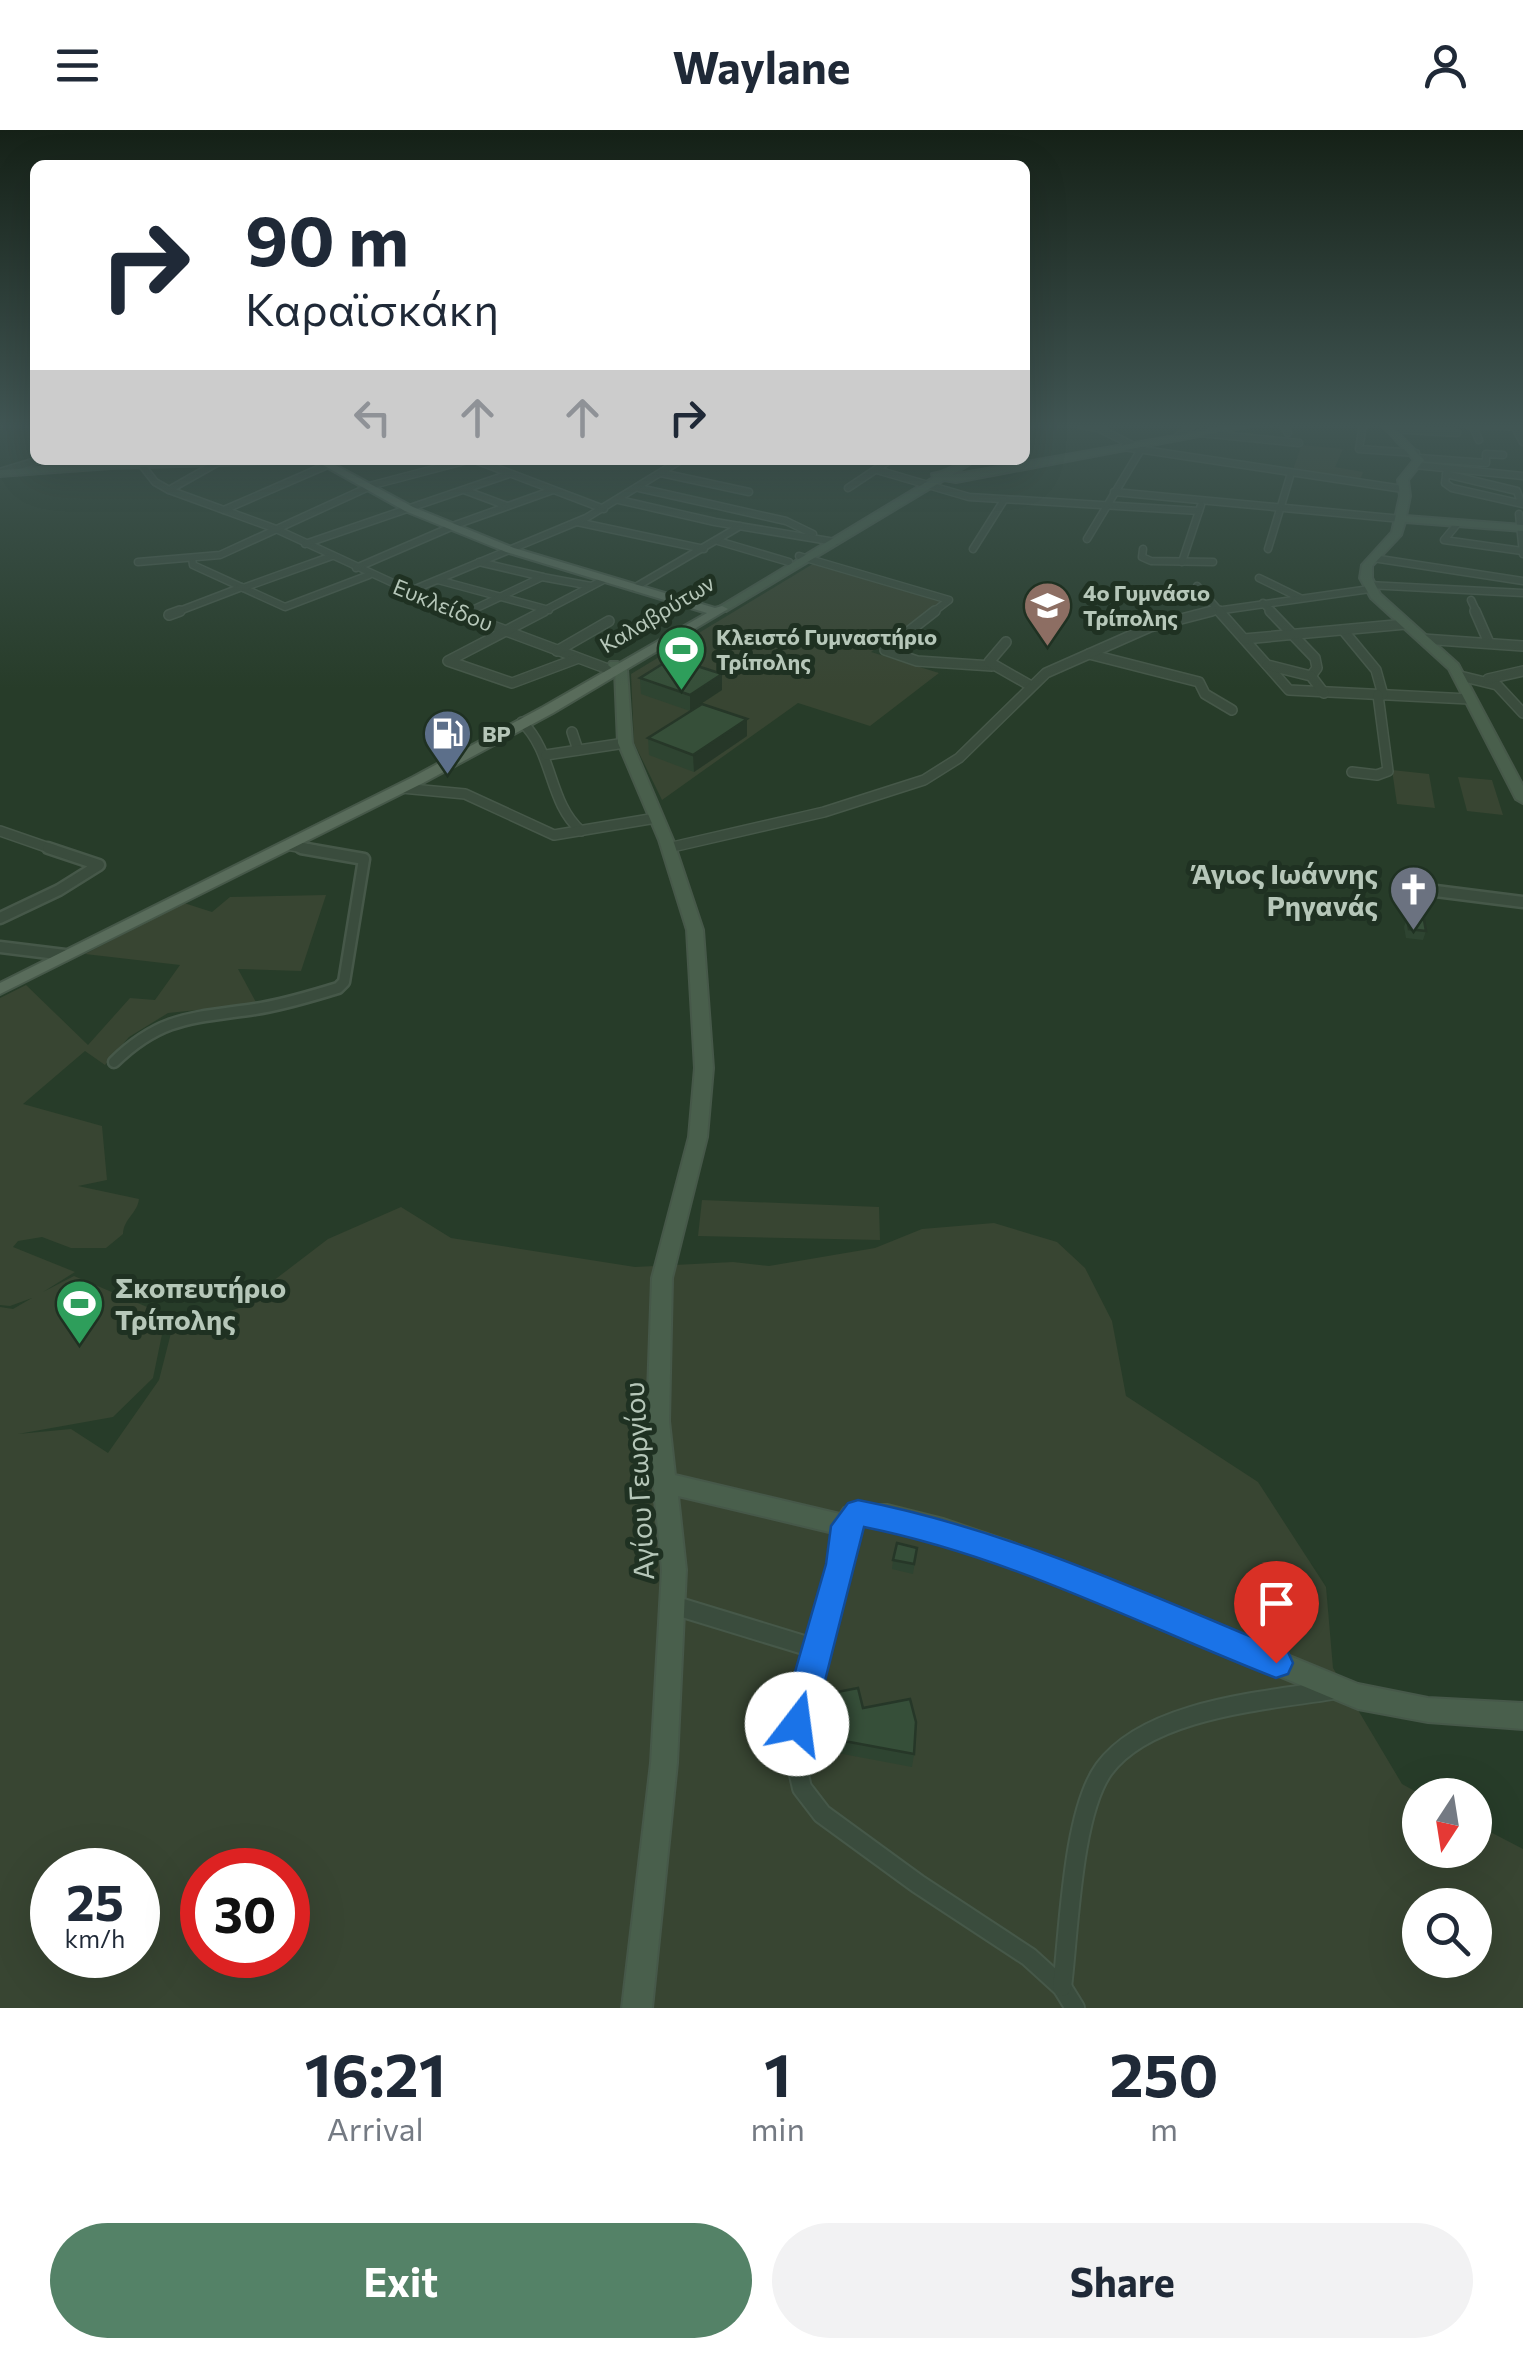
<!DOCTYPE html>
<html lang="en">
<head>
<meta charset="utf-8">
<style>
	:root { --surface:#fff; --page:#f2f2f3; --text:#1f2937; --muted:#747a83; --accent:#548267 }
	body { margin:0; font-family:Commissioner,sans-serif; background:var(--page); color:var(--text); height:100vh; display:flex; flex-direction:column; font-size:38px; white-space:nowrap }
	* { box-sizing:border-box; margin:0 }
	p { font-size:32px; color:var(--muted) }
	.icon { flex:none; width:55px; height:55px; fill:none; stroke:currentColor; stroke-width:2; stroke-linecap:round; stroke-linejoin:round }
	.map { position:relative; height:1878px; overflow:hidden }
	.side { display:flex; flex-direction:column; background:var(--surface); flex:1 }
	.side>* { flex:none }
	.hud { position:absolute; left:30px; top:30px; width:1000px; height:305px; border-radius:15px; box-shadow:0 10px 40px #0002; background:#fff; color:var(--text); overflow:hidden }
	.needle { width:65px; rotate:192deg }
	.fabs { position:absolute; left:1402px; top:1648px; display:grid; gap:20px }
	.fabs a { display:grid; place-items:center; width:90px; height:90px; border-radius:50%; background:var(--surface); box-shadow:0 10px 40px #0002; font-size:50px }
	.speed { position:absolute; left:30px; top:1718px; display:flex; gap:20px; font-size:50px; font-weight:700; text-align:center }
	.speed>* { display:grid; place-content:center; width:130px; height:130px; border-radius:50%; background:var(--surface); box-shadow:0 10px 40px #0002; line-height:1 }
	.speed small { font-size:25px; font-weight:400 }
	.speed .limit { border:15px solid #d22; background:#fff; color:#111 }
	.pin { position:absolute; display:grid; place-items:center; width:85px; height:85px; color:#fff; margin:-102px -42px; border-radius:50% 50% 50% 0; rotate:-45deg; box-shadow:0 0 10px #0007 }
	.pin .icon { rotate:45deg }
	.me { position:absolute; width:110px; margin:-55px; rotate:15deg; stroke-linejoin:round; filter:drop-shadow(0 0 8px #0008) }
	.turn { display:flex; align-items:center; gap:35px; height:210px; padding:0 50px; font-size:45px }
	.turn .icon { width:130px; height:130px; stroke-width:2.5 }
	.turn b { display:block; font-size:70px; line-height:85px }
	.lanes { display:flex; align-items:center; height:95px; padding:0 50px; background:#0003; justify-content:center; gap:50px; direction:ltr }
	.lanes .off { opacity:.35 }
	.eta { display:flex; justify-content:space-evenly; align-items:center; height:170px; text-align:center }
	.eta b { font-size:60px; font-weight:700; line-height:70px }
	.action { display:flex; gap:20px; margin-top:auto; padding:20px 50px }
	.action a { flex:1; height:115px; border-radius:60px; background:var(--accent); color:#fff; font-size:40px; font-weight:700; line-height:115px; text-align:center }
	.action a+a { background:var(--page); color:var(--text) }
	header { display:flex; justify-content:space-between; align-items:center; height:130px; padding:0 50px; background:var(--surface); font-size:45px; font-weight:700 }
	.map>svg:first-child { display:block }
</style>
</head>
<body>
<header><svg class="icon" aria-label="menu" viewBox="0 0 24 24"><path d="M4 6h16M4 12h16M4 18h16"/></svg>Waylane<svg class="icon" aria-label="person" viewBox="0 0 24 24"><circle cx="12" cy="8" r="4"/><path d="M4 21q1-7 8-7t8 7"/></svg></header>
<div class="map">
<svg width="1523" height="1878" viewBox="0 0 1523 1878">
	<rect width="100%" height="100%" fill="#273c29"/>
	<g fill="#384532" fill-rule="evenodd">
		<polygon points="1302,315 1343,319 1335,337 1363,342 1359,352 1292,342"/>
		<polygon points="816,432 945,469 871,522 939,543 870,596 798,573 662,670 634,613 631,544"/>
		<polygon points="1392,640 1429,644 1435,678 1397,674"/>
		<polygon points="1458,647 1492,650 1503,685 1467,681"/>
		<path d="M326 765 301 841 238 839 257 874 168 883 129 907 105 935 85 921 23 974 102 996 107 1050 78 1056 139 1069C137 1084 124 1088 123 1104L106 1118H71L42 1107 18 1111 13 1117 75 1142 43 1162 74 1146 166 1185 153 1248 113 1287 18 1304 71 1299 108 1323 159 1250 172 1199 252 1174 256 1164 328 1109 401 1077 451 1108 635 1137 733 1132 769 1136 875 1118 922 1099 994 1093 1057 1112 1085 1138 1112 1191 1126 1266 1258 1352 1326 1457 1333 1538 1402 1654 1422 1665 1420 1720H1475V1694L1523 1719V1878H0V1177L13 1179 32 1168 10 1176 0 1175V868L26 855 88 915 130 868 155 870 180 835 85 824 184 773 212 782 230 767ZM52 1740H138V1825H52ZM202 1740H288V1825H202ZM1420 1775H1475V1830H1420Z"/>
		<polygon points="702,1070 879,1077 880,1110 698,1106"/>
	</g>
	<g fill="none" stroke-linecap="round" stroke-linejoin="round">
		<defs>
			<g id="street-far3">
				<polyline points="1081,295 1098,298 1132,315"/>
				<polyline points="1283,295 1288,303"/>
				<polyline points="1363,295 1359,319 1416,323"/>
				<polyline points="1468,295 1523,297"/>
				<polyline points="1472,295 1479,310"/>
				<polyline points="1514,296 1523,312"/>
				<polyline points="1391,299 1457,303"/>
				<polyline points="1200,303 1299,313"/>
				<polyline points="1177,307 1193,295"/>
				<polyline points="1124,317 1403,359"/>
				<polyline points="1419,328 1486,333 1486,324 1503,325"/>
				<polyline points="138,330 155,352 169,360 276,399 458,483"/>
				<polyline points="475,330 604,379"/>
				<polyline points="1415,335 1523,346"/>
				<polyline points="1447,339 1445,353 1452,358 1523,374"/>
				<polyline points="877,340 969,367 1199,381"/>
				<polyline points="0,342 39,330"/>
				<polyline points="661,343 749,362"/>
				<polyline points="1446,344 1517,361 1521,373"/>
				<polyline points="639,358 786,391 813,404"/>
				<polyline points="848,358 890,330"/>
				<polyline points="169,360 222,330"/>
				<polyline points="464,360 507,376"/>
				<polyline points="1114,362 1402,389"/>
				<polyline points="619,370 715,392 835,412"/>
				<polyline points="224,380 325,336"/>
				<polyline points="1519,384 1523,424"/>
				<polyline points="577,392 704,419"/>
				<polyline points="1458,393 1444,410 1522,421"/>
				<polyline points="1087,409 1140,321"/>
				<polyline points="718,411 789,432"/>
				<polyline points="305,414 509,344"/>
				<polyline points="973,419 1004,370"/>
				<polyline points="1143,419 1142,427 1151,431 1213,432"/>
				<polyline points="1268,419 1291,343"/>
				<polyline points="799,426 949,470 932,483"/>
				<polyline points="192,428 193,435 285,477 369,445"/>
				<polyline points="1373,428 1523,451"/>
				<polyline points="138,432 220,425 373,355 468,330"/>
				<polyline points="479,432 543,447"/>
				<polyline points="1182,432 1201,375"/>
				<polyline points="356,438 458,394 553,360"/>
				<polyline points="1259,448 1300,468"/>
				<polyline points="438,450 549,480"/>
				<polyline points="1368,455 1523,463"/>
				<polyline points="1197,456 1221,483"/>
				<polyline points="243,458 332,426"/>
				<polyline points="634,458 740,396"/>
				<polyline points="408,462 586,388 681,330"/>
				<polyline points="1471,470 1477,483"/>
				<polyline points="1263,473 1273,483"/>
				<polyline points="174,483 242,457"/>
				<polyline points="466,483 542,447 591,456"/>
				<polyline points="540,483 605,449"/>
				<polyline points="1202,483 1370,459"/>
			</g>
			<g id="street-far2">
				<polyline points="453,481 608,539"/>
				<polyline points="544,481 448,531 512,553 576,529"/>
				<polyline points="935,481 885,520 917,531 992,536"/>
				<polyline points="1219,481 1289,560 1469,569"/>
				<polyline points="1270,481 1315,528 1317,538 1311,546"/>
				<polyline points="1475,481 1489,513"/>
				<polyline points="169,485 180,481"/>
				<polyline points="462,485 471,481"/>
				<polyline points="1343,500 1376,540 1383,565"/>
				<polyline points="1244,509 1406,494"/>
				<polyline points="1423,509 1523,516"/>
				<polyline points="1006,512 989,532 1031,556"/>
				<polyline points="557,521 609,491"/>
				<polyline points="1089,524 1199,552 1205,564 1232,580"/>
				<polyline points="1267,535 1311,546 1324,563"/>
				<polyline points="1460,546 1497,555 1523,583"/>
				<polyline points="1488,549 1523,541"/>
				<path d="M522 592C554 623 548 672 581 701"/>
				<polyline points="572,602 578,620"/>
				<polyline points="546,625 625,613"/>
				<polyline points="1352,642 1377,645 1388,641 1378,565"/>
				<polyline points="402,658 465,664 554,705 656,688"/>
				<polyline points="0,701 55,720"/>
				<polyline points="287,715 315,720"/>
				<polyline points="668,718 824,682 924,650 959,628 1046,543 1150,497 1212,481"/>
			</g>
			<g id="street-far1">
				<polyline points="1420,759 1523,772"/>
				<polyline points="0,788 59,760 99,735 48,718"/>
				<polyline points="0,817 65,825"/>
				<path d="M114 932C161 886 194 888 255 879 283 875 311 866 338 858L344 852 364 729 301 718"/>
			</g>
			<g id="street">
				<polyline points="846,1397 841,1434 792,1614 802,1658 822,1684 918,1754 1029,1827 1062,1857 1075,1878"/>
				<polyline points="673,1475 817,1519"/>
				<path d="M1062 1857C1069 1801 1072 1683 1104 1639 1148 1579 1264 1571 1332 1560"/>
			</g>
			<g id="secondary">
				<polygon points="1025,295 1034,295 1025,300"/>
				<path d="M1238 295H1257L956 352 944 350 726 481 716 479 933 348 932 344C948 343 959 330 976 330L952 345Z"/>
				<polygon points="1382,295 1391,295 1424,330 1408,350 1410,366 1406,386 1523,395 1523,401 1405,392 1401,405 1372,436 1372,448 1380,464 1458,534 1523,656 1523,673 1516,669 1449,539 1371,468 1360,448 1362,435 1392,402 1400,366 1398,350 1414,330"/>
				<polygon points="182,330 285,330 280,333 111,338 0,346 0,340"/>
				<polygon points="610,532 618,532 627,539 632,613 673,710 703,800 713,938 707,1007 672,1148 669,1291 675,1345 840,1384 844,1378 852,1375 887,1375 943,1389 1011,1412 1358,1554 1428,1568 1523,1573 1523,1599 1428,1592 1358,1579 1006,1432 943,1409 887,1395 859,1395 854,1403 846,1406 678,1366 686,1440 677,1633 652,1878 622,1878 651,1633 662,1440 647,1291 652,1148 689,1007 695,938 687,800 659,710 618,613 615,541 608,535"/>
			</g>
			<polygon id="primary" points="314,330 326,330 413,377 514,418 715,478 722,476 728,479 553,583 423,653 0,864 0,853 413,647 543,577 707,483 506,422 405,381"/>
		</defs>
		<use href="#street-far3" stroke="#465849" stroke-width="9"/>
		<use href="#street-far2" stroke="#465849" stroke-width="12"/>
		<use href="#street-far1" stroke="#465849" stroke-width="15"/>
		<use href="#street" stroke="#465849" stroke-width="22"/>
		<use href="#secondary" stroke="#465849" stroke-width="4"/>
		<use href="#primary" stroke="#465849" stroke-width="4"/>
		<use href="#street-far3" stroke="#3a4c3d" stroke-width="6"/>
		<use href="#street-far2" stroke="#3a4c3d" stroke-width="9"/>
		<use href="#street-far1" stroke="#3a4c3d" stroke-width="10"/>
		<use href="#street" stroke="#3a4c3d" stroke-width="18"/>
		<use href="#secondary" fill="#495f4c" fill-rule="evenodd"/>
		<use href="#primary" fill="#596c5b" fill-rule="evenodd"/>
	</g>
	<g fill="#2e4431">
		<polygon points="640,548 722,560 690,581 641,564"/>
		<polygon points="747,589 747,606 694,642 649,625 648,608"/>
		<polygon points="1407,788 1426,801 1423,810 1406,808 1404,797"/>
		<polygon points="917,1418 913,1444 892,1439 893,1430"/>
		<polygon points="863,1578 914,1624 912,1637 827,1621 828,1608"/>
	</g>
	<g fill="#263728">
		<polygon points="722,544 722,560 690,581 690,565"/>
		<polygon points="747,589 747,606 694,642 693,625"/>
	</g>
	<g fill="#364f39" stroke="#263728" stroke-width="2.5">
		<polygon points="672,528 722,544 690,565 640,548"/>
		<polygon points="702,574 747,589 693,625 648,608"/>
		<polygon points="1407,788 1424,790 1426,801 1409,799"/>
		<polygon points="897,1413 917,1418 914,1434 893,1430"/>
		<polygon points="858,1558 863,1578 910,1569 916,1592 914,1624 828,1608 837,1562"/>
	</g>
	<linearGradient id="sky" x2="0" y2="1"><stop stop-color="#152117"/><stop offset="0.53" stop-color="#415654"/><stop offset="1" stop-color="#415654" stop-opacity="0"/></linearGradient>
	<rect width="1523" height="558" fill="url(#sky)"/>
	<path fill="#1a73e8" stroke="#114b97" stroke-width="2.5" d="M858 1370C1008 1399 1147 1464 1288 1522L1293 1533 1288 1544 1276 1548C1138 1494 1012 1427 864 1397L814 1594 809 1606 797 1611 785 1606 780 1594 826 1434 831 1396 848 1373Z"/>
	<defs>
		<symbol id="school-pin" viewBox="-11 -11 22 30"><path d="M0 17L-7.5 6A9.5 9.5 0 1 1 7.5 6Z" fill="#8d6e63" stroke="#1f3122"/><path d="M0-5L7-2L0 1L-7-2ZM-4 1L0 2.5L4 1V4Q0 6-4 4Z" fill="#fff"/></symbol>
		<symbol id="stadium-pin" viewBox="-11 -11 22 30"><path d="M0 17L-7.5 6A9.5 9.5 0 1 1 7.5 6Z" fill="#2e9e5b" stroke="#1f3122"/><path d="M0-5a6.5 5 0 1 0 0 10a6.5 5 0 1 0 0-10ZM-3.5-1.8h7v3.6h-7Z" fill="#fff"/></symbol>
		<symbol id="fuel-pin" viewBox="-11 -11 22 30"><path d="M0 17L-7.5 6A9.5 9.5 0 1 1 7.5 6Z" fill="#5c6f8a" stroke="#1f3122"/><path d="M-5.5-6h7V0h2V4h1.3V-2.5L3-4.5l.8-.8L6-3V5H2.5V1h-1V6h-7ZM-4.2-4.7v3.2H.2V-4.7Z" fill="#fff"/></symbol>
		<symbol id="church-pin" viewBox="-11 -11 22 30"><path d="M0 17L-7.5 6A9.5 9.5 0 1 1 7.5 6Z" fill="#6b7280" stroke="#1f3122"/><path d="M-1.2-6h2.4v3.5h3.3v2.4h-3.3V6h-2.4V-.1h-3.3v-2.4h3.3Z" fill="#fff"/></symbol>
	</defs>
	<g fill-rule="evenodd">
		<use href="#school-pin" x="1020" y="448" width="55" height="75"/>
		<use href="#stadium-pin" x="654" y="492" width="55" height="75"/>
		<use href="#fuel-pin" x="420" y="576" width="55" height="75"/>
		<use href="#church-pin" x="1386" y="732" width="55" height="75"/>
		<use href="#stadium-pin" x="52" y="1146" width="55" height="75"/>
	</g>
	<g text-anchor="middle" stroke-width="10" stroke-linejoin="round" paint-order="stroke">
		<g font-size="22" font-weight="bold" fill="#b6c7b9" stroke="#1f3122" text-anchor="start">
			<text x="1083" y="471">4ο Γυμνάσιο<tspan x="1083" dy="25">Τρίπολης</tspan></text>
			<text x="716" y="515">Κλειστό Γυμναστήριο<tspan x="716" dy="25">Τρίπολης</tspan></text>
			<text x="482" y="612">BP</text>
		</g>
		<g font-size="22" fill="#b6c7b9" stroke="#1f3122">
			<text transform="translate(443 475) rotate(22)" y="8">Ευκλείδου</text>
			<text transform="translate(657 484) rotate(-31)" y="8">Καλαβρύτων</text>
		</g>
		<g font-size="28" font-weight="bold" fill="#b6c7b9" stroke="#1f3122" text-anchor="end">
			<text x="1378" y="754">Άγιος Ιωάννης<tspan x="1378" dy="32">Ρηγανάς</tspan></text>
			<text x="115" y="1168" text-anchor="start">Σκοπευτήριο<tspan x="115" dy="32">Τρίπολης</tspan></text>
		</g>
		<g font-size="28" fill="#b6c7b9" stroke="#1f3122">
			<text transform="translate(639 1351) rotate(-93)" y="10">Αγίου Γεωργίου</text>
		</g>
	</g>
</svg>
<div class="fabs">
<a><svg class="needle" viewBox="-14 -14 28 28"><path d="M0-13l5 13h-10z" fill="#e53935"/><path d="M0 13l5-13h-10z" fill="#747a83"/></svg></a>
<a><svg class="icon" aria-label="search" viewBox="0 0 24 24"><circle cx="10" cy="10" r="6"/><path d="M15 15l6 6"/></svg></a>
</div>
<div class="speed"><div>25<small>km/h</small></div><div class="limit">30</div></div>
<div class="pin" style="left:1276px;top:1533px;background:#d93025"><svg class="icon" aria-label="arrive" viewBox="0 0 24 24"><path d="M6 21V4h12l-3 4 3 4H6"/></svg></div>
<svg class="me" style="left:797px;top:1594px" viewBox="-20 -20 40 40"><circle r="19" fill="#fff"/><path d="M0-13L10 11 0 6-10 11z" fill="#1a73e8"/></svg>
<div class="hud">
<div class="turn"><svg class="icon" aria-label="right" viewBox="0 0 24 24"><path d="M7 20v-9h11M14 6l5 5-5 5"/></svg><div><b>90 m</b>Καραϊσκάκη</div></div>
<div class="lanes"><svg class="icon off" aria-label="left" viewBox="0 0 24 24"><path d="M17 20v-9H6M10 6l-5 5 5 5"/></svg><svg class="icon off" aria-label="ahead" viewBox="0 0 24 24"><path d="M12 20V5M6 11l6-6 6 6"/></svg><svg class="icon off" aria-label="ahead" viewBox="0 0 24 24"><path d="M12 20V5M6 11l6-6 6 6"/></svg><svg class="icon" aria-label="right" viewBox="0 0 24 24"><path d="M7 20v-9h11M14 6l5 5-5 5"/></svg></div>
</div>
</div>
<section class="side">
<div class="eta">
<div><b>16:21</b><p>Arrival</p></div>
<div><b>1</b><p>min</p></div>
<div><b>250</b><p>m</p></div>
</div>
<div class="action"><a>Exit</a><a>Share</a></div>
</section>
</body>
</html>
